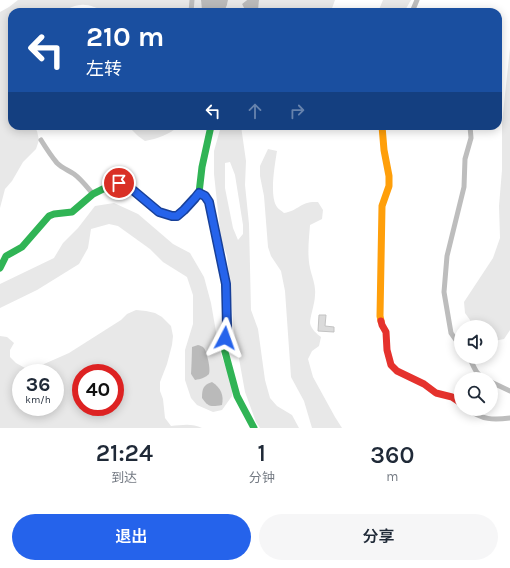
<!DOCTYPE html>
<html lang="zh">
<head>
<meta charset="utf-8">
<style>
	:root { --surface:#fff; --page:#f6f6f7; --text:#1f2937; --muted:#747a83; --accent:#2563eb }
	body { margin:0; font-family:Karla,"Noto Sans SC",sans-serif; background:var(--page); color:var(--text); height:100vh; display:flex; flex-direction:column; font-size:15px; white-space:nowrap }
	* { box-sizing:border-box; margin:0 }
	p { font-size:13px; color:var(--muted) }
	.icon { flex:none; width:22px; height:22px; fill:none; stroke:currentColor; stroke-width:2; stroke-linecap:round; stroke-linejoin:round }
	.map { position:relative; height:428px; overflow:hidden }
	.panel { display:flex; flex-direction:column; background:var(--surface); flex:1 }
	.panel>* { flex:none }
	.banner { position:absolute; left:8px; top:8px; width:494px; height:122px; border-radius:12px; box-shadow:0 2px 10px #0003; background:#1a4fa0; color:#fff; overflow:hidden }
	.buttons { position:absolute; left:454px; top:320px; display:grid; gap:8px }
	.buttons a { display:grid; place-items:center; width:44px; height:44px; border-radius:50%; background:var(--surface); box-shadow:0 2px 10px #0003; font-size:20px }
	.speed { position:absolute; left:12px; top:364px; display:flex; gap:8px; font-size:20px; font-weight:700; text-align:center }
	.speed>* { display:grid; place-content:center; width:52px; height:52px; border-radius:50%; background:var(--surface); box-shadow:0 2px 10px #0003; line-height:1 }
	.speed small { font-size:10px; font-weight:400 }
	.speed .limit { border:6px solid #d22; background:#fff; color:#111 }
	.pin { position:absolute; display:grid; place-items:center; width:34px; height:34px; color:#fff; margin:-17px; border:2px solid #fff; border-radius:50%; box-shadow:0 1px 4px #0007 }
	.me { position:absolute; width:44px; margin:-22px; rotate:4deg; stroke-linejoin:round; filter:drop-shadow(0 0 3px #0008) }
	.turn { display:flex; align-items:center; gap:14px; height:84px; padding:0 12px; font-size:18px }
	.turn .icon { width:52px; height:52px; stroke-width:2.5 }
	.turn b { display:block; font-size:28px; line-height:34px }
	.lanes { display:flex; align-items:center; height:38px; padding:0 12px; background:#0003; justify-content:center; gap:20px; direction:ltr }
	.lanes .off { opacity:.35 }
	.eta { display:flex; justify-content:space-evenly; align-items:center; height:68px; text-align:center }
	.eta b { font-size:24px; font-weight:600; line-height:28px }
	.primary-button { display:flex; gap:8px; margin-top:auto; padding:8px 12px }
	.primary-button a { flex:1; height:46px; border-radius:24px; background:var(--accent); color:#fff; font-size:16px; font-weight:600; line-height:46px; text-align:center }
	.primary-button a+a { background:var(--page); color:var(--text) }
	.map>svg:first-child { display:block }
</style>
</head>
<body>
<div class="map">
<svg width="510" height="428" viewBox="0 0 510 428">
	<rect width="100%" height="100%" fill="#fff"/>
	<g fill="#e8e8e8" fill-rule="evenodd">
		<path d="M18 0H201L202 12H103C99 8 87 4 81 5 74 5 67 9 62 12H12V126H34L37 131 39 140 36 149 23 162 12 181 5 189 0 208V12L9 7Z"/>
		<polygon points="228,0 247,0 242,4 246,12 224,12 227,5"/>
		<polygon points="259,0 335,0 331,11 330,12 258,12"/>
		<polygon points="383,0 411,0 404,12 378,12"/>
		<polygon points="510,48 510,330 504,339 494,341 491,339 491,327 475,327 465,313 464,302 493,258 500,238 499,206 502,170 502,123"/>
		<path d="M128 126H179C170 134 157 139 145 141L138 136Z"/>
		<path d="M221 126H241L246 161 245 185 249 224 251 310 258 329 265 380 270 398 277 406 292 415 299 428H260L256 422 245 392 234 331 227 256 221 240 214 174V151ZM230 162 235 175 243 225V234L238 240 233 228 225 188V163Z"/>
		<path d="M268 149 277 151C275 164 269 196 277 207 278 209 282 211 284 213 300 210 300 201 318 202L323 210 322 219 310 225C309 239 307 254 310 268 312 277 316 285 315 295 315 303 310 317 310 323 311 329 317 334 321 337L319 346 312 351 308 359 313 377 335 417 342 428H312L304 401 291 377 285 291 281 271 271 256 268 247 264 196 260 176V166Z"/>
		<path d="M114 203 138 214 173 244 190 253 204 277 211 303 219 349 233 387 232 396 222 410 213 412 197 405 191 398 185 380V350L193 324V295L187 277 163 262 150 249 118 226 109 224 91 229 88 248 79 264 37 290 0 308V284L54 258 63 243 78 228 95 206ZM192 347 208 375 197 380 191 374Z"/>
		<path d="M136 310 146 311 155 313 162 317 171 326 173 336 172 345 167 364 160 382V391L163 399 165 418 171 426C182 425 192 423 202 428H0V336L7 337 14 343 10 350V357L16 363 25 368H35L69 353 121 320 127 314ZM21 373H55V407H21ZM81 373H115V407H81Z"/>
	</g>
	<g fill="#bababa">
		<polygon points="201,0 228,0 227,5 224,12 202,12"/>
		<polygon points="247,0 259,0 258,12 246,12 242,4"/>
		<path d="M198 345C201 346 202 346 204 348 207 352 211 370 209 374 207 377 198 380 195 380L191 374 192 347Z"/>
		<path d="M212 382C221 388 224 395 222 405 211 407 208 407 202 398 202 389 203 385 212 382Z"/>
	</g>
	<polygon fill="#dbdbdb" stroke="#c3c3c3" points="319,315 326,315 325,326 334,327 334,332 318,331"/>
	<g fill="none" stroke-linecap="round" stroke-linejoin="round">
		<g stroke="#bdbdbd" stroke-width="5">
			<polyline points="191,12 192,0"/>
			<polyline points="412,12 417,0"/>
			<path d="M41 140C46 148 51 156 57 163 62 168 68 170 74 174 81 179 87 187 93 194"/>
			<polyline points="461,347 451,333 444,292 447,256 464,187 465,159 471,138 470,126"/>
			<path d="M469 357C474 366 475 374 485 379"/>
			<polyline points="491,382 510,391"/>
			<path d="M468 409C482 420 493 420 510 418"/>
		</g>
		<g stroke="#30b455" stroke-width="7">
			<polyline points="199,193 205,196 209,202 226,284 227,327 224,348 237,396 254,428"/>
			<polyline points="0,268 6,256 22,247 49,216 54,214 72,212 93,194 115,183 119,183 128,186 159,212 172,217 177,216 184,210 199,193 202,167 211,126"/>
		</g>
		<polyline stroke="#ff9f0a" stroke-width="7" points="381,321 380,316 382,206 389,186 389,176 384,150 382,126"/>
		<polyline stroke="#e5322d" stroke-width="7" points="381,321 382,325 386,332 387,350 391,365 397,371 424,384 436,393 452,397 461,403"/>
	</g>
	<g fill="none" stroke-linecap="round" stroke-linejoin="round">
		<defs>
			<polyline id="route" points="119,183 128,186 159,212 172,216 177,216 184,210 195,198 199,193 205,196 209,202 226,284 227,327 225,338"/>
		</defs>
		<use href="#route" stroke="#184099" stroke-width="10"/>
		<use href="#route" stroke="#2563eb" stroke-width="7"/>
	</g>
</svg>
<div class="buttons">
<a><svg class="icon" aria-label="sound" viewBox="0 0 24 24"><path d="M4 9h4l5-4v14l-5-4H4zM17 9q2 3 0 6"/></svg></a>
<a><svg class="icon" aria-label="search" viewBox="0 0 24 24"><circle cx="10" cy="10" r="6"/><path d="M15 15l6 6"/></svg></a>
</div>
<div class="speed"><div>36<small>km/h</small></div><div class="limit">40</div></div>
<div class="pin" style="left:119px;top:183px;background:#d93025"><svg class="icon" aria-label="arrive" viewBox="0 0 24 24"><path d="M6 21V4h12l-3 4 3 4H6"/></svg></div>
<svg class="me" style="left:225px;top:338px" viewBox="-20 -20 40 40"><path d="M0-17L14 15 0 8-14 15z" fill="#2563eb" stroke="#fff" stroke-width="4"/></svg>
<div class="banner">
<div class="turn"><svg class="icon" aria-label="left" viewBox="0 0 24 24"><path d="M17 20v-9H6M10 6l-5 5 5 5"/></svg><div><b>210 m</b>左转</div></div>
<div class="lanes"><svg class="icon" aria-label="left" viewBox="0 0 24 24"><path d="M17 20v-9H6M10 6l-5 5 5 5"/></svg><svg class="icon off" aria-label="ahead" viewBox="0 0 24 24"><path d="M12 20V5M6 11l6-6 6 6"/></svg><svg class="icon off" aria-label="right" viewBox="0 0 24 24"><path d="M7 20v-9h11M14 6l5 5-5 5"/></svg></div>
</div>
</div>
<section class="panel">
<div class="eta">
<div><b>21:24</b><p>到达</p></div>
<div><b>1</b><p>分钟</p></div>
<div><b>360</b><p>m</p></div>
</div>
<div class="primary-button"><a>退出</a><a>分享</a></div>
</section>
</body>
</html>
